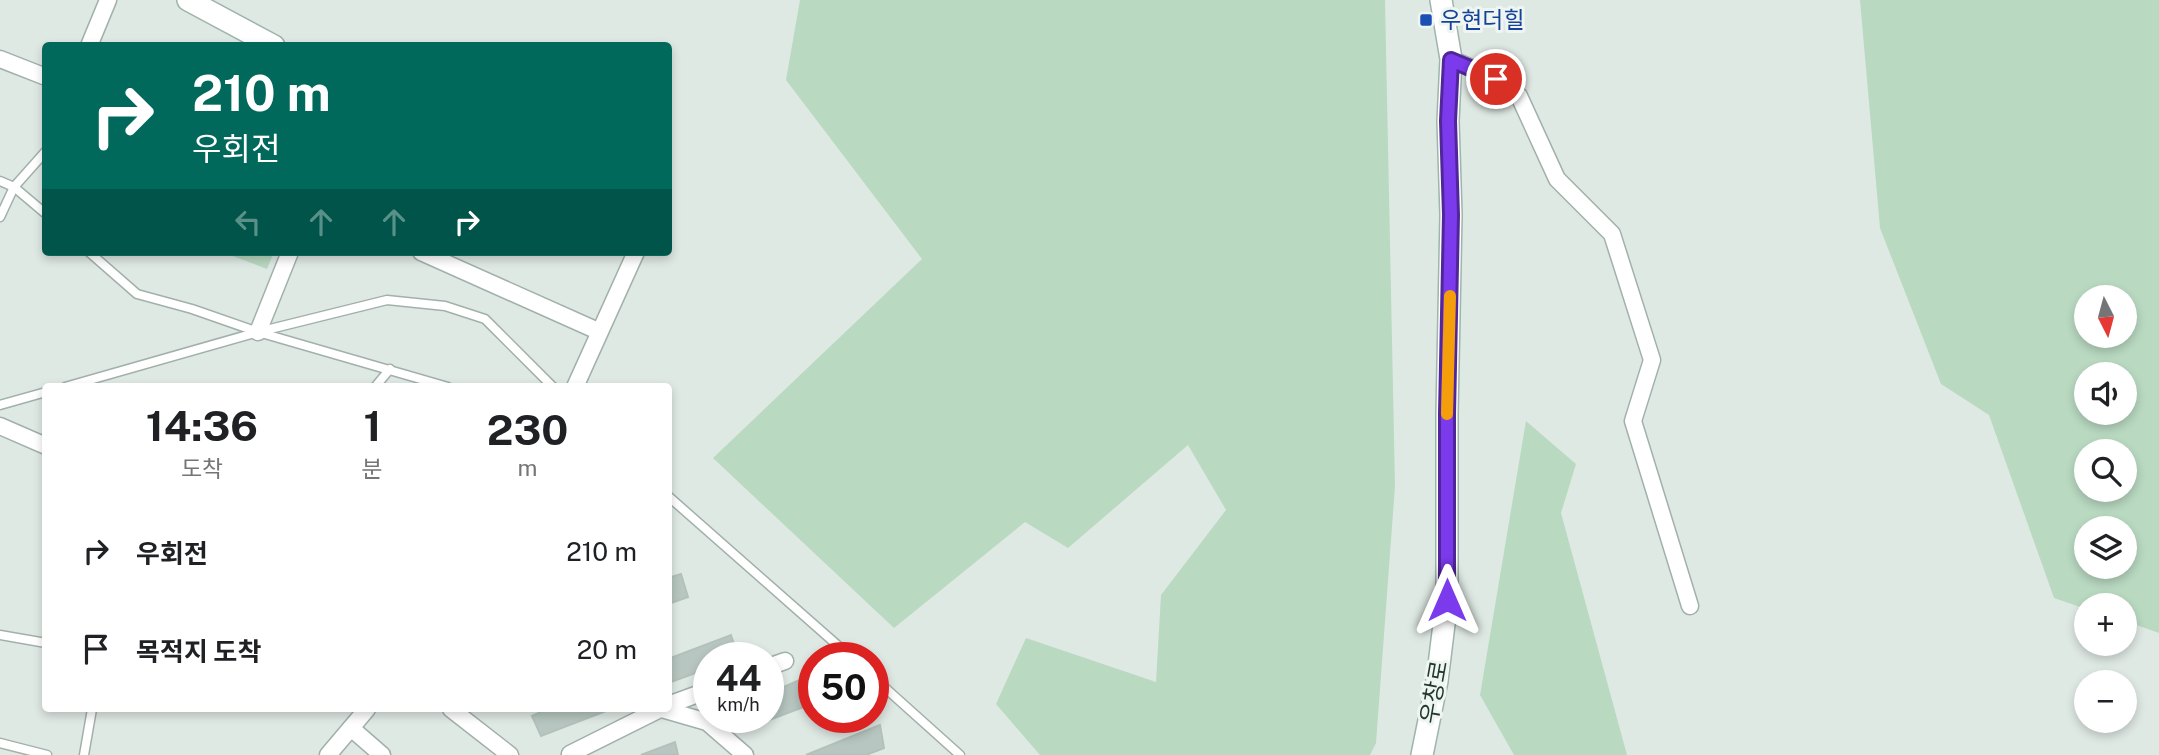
<!DOCTYPE html>
<html lang="ko">
<head>
<meta charset="utf-8">
<style>
	:root { --surface:#fff; --page:#f6f6f6; --text:#202124; --muted:#757577 }
	body { margin:0; font-family:"Public Sans","Noto Sans KR",sans-serif; background:var(--page); color:var(--text); height:100vh; display:flex; flex-direction:column; font-size:26px; white-space:nowrap }
	* { box-sizing:border-box; margin:0 }
	p { font-size:23px; color:var(--muted) }
	.icon { flex:none; width:38px; height:38px; fill:none; stroke:currentColor; stroke-width:2; stroke-linecap:round; stroke-linejoin:round }
	.map { position:relative; flex:1; overflow:hidden }
	.side { position:absolute; left:42px; top:383px; width:630px; height:329px; display:flex; flex-direction:column; background:var(--surface); border-radius:7px; box-shadow:0 4px 10px #0003 }
	.side>* { flex:none }
	.top-card { position:absolute; left:42px; top:42px; width:630px; height:214px; border-radius:7px; box-shadow:0 4px 10px #0003; background:#00695c; color:#fff; overflow:hidden }
	.needle { width:46px; rotate:174deg }
	.buttons { position:absolute; left:2074px; top:285px; display:grid; gap:14px }
	.buttons a { display:grid; place-items:center; width:63px; height:63px; border-radius:50%; background:var(--surface); box-shadow:0 4px 10px #0003; font-size:35px }
	.speed { position:absolute; left:693px; top:642px; display:flex; gap:14px; font-size:35px; font-weight:700; text-align:center }
	.speed>* { display:grid; place-content:center; width:91px; height:91px; border-radius:50%; background:var(--surface); box-shadow:0 4px 10px #0003; line-height:1 }
	.speed small { font-size:18px; font-weight:400 }
	.speed .limit { border:10px solid #d22; background:#fff; color:#111 }
	.pin { position:absolute; display:grid; place-items:center; width:60px; height:60px; color:#fff; margin:-30px; border:4px solid #fff; border-radius:50%; box-shadow:0 2px 7px #0007 }
	.me { position:absolute; width:77px; margin:-38px; rotate:0deg; stroke-linejoin:round; filter:drop-shadow(0 0 5px #0008) }
	.turn { display:flex; align-items:center; gap:24px; height:147px; padding:0 35px; font-size:32px }
	.turn .icon { width:91px; height:91px; stroke-width:2.5 }
	.turn b { display:block; font-size:49px; line-height:60px }
	.lanes { display:flex; align-items:center; height:66px; padding:0 35px; background:#0003; justify-content:center; gap:35px; direction:ltr }
	.lanes .off { opacity:.35 }
	.eta { display:flex; justify-content:space-evenly; align-items:center; height:119px; text-align:center }
	.eta b { font-size:42px; font-weight:700; line-height:49px }
	ul { padding:0; list-style:none }
	li { display:flex; align-items:center; gap:21px; height:98px; padding:0 35px }
	li div { flex:1 }
	li b { display:block; font-size:26px }
	li em { font-style:normal }
	.map>svg:first-child { display:block }
</style>
</head>
<body>
<div class="map">
<svg width="2159" height="755" viewBox="0 0 2159 755">
	<rect width="100%" height="100%" fill="#dfe9e4"/>
	<g fill="#b9d9c1" fill-rule="evenodd">
		<polygon points="800,0 1385,0 1395,486 1376,743 1370,755 1040,755 996,704 1026,638 1156,682 1161,595 1226,510 1188,445 1068,548 1025,522 894,628 713,458 922,259 786,80"/>
		<path d="M1860 0H2159V633L2125 621 2124 606H2086V609L2054 598 1989 415 1941 384 1880 228ZM2086 298H2124V336H2086ZM2086 374H2124V413H2086ZM2086 452H2124V490H2086ZM2086 528H2124V567H2086Z"/>
		<polygon points="222,252 274,252 267,269"/>
		<polygon points="1526,421 1576,464 1561,513 1627,755 1514,755 1480,695"/>
	</g>
	<g fill="#b7c6c0" stroke="#b2c2bb" stroke-width="2">
		<polygon points="681,574 688,597 668,604 668,578"/>
		<polygon points="731,635 738,657 709,658 709,668 668,683 668,659"/>
		<polygon points="813,674 814,703 743,730 737,718 768,718 768,694"/>
		<polygon points="547,709 611,709 541,736 532,716"/>
		<polygon points="880,725 884,748 866,755 806,755"/>
		<polygon points="675,742 678,755 641,755"/>
	</g>
	<g fill="none" stroke-linecap="round" stroke-linejoin="round">
		<defs>
			<g id="service">
				<polyline points="0,181 14,187 46,214"/>
				<polyline points="0,217 14,187 46,151"/>
				<polyline points="89,252 137,294 192,309 258,332 387,300 445,306 485,319 553,387"/>
				<polyline points="65,387 258,332 448,387"/>
				<polyline points="375,387 390,369"/>
				<polyline points="0,405 46,392"/>
				<polyline points="668,496 852,658"/>
				<polyline points="0,635 46,643"/>
				<polyline points="873,677 960,755"/>
				<polyline points="0,743 47,755"/>
				<polyline points="84,755 92,709"/>
			</g>
			<g id="minor">
				<polyline points="89,46 108,0"/>
				<polyline points="0,59 46,77"/>
				<polyline points="1451,59 1496,79 1519,96 1557,179 1612,234 1652,360 1633,421 1690,606"/>
				<polyline points="421,252 598,331"/>
				<polyline points="258,332 290,252"/>
				<polyline points="575,387 636,252"/>
				<polyline points="0,426 46,446"/>
				<polyline points="768,667 785,661"/>
				<polyline points="668,705 709,690"/>
				<polyline points="451,709 510,755"/>
				<polyline points="662,709 707,722 745,755"/>
				<polyline points="351,728 382,755"/>
				<polyline points="570,754 660,709"/>
				<polyline points="328,755 367,709"/>
			</g>
			<g id="secondary">
				<polyline points="188,0 274,46"/>
				<polyline points="1422,755 1437,681 1447,600 1447,414 1451,215 1448,121 1451,59 1441,0"/>
			</g>
		</defs>
		<use href="#service" stroke="#a2b0ab" stroke-width="11"/>
		<use href="#minor" stroke="#a2b0ab" stroke-width="19"/>
		<use href="#secondary" stroke="#9fb4ac" stroke-width="24"/>
		<use href="#service" stroke="#fff" stroke-width="8"/>
		<use href="#minor" stroke="#fff" stroke-width="16"/>
		<use href="#secondary" stroke="#fff" stroke-width="21"/>
	</g>
	<g fill="none" stroke-linecap="round" stroke-linejoin="round">
		<defs>
			<polyline id="route" points="1447,600 1447,414 1451,215 1448,121 1451,60 1496,79"/>
		</defs>
		<use href="#route" stroke="#51269a" stroke-width="18"/>
		<use href="#route" stroke="#7c3aed" stroke-width="12"/>
		<polyline stroke="#f59e0b" stroke-width="12" points="1447,414 1450,296"/>
	</g>
	<rect fill="#1a4fb4" stroke="#eff6f2" stroke-width="2.5" x="1419" y="13" width="14" height="14" rx="3.5"/>
	<g text-anchor="middle" stroke-width="6" stroke-linejoin="round" paint-order="stroke">
		<g font-size="23" fill="#164399" stroke="#eff6f2" text-anchor="start">
			<text x="1440" y="28">우현더힐</text>
		</g>
		<g font-size="23" fill="#213731" stroke="#eff6f2">
			<text transform="translate(1434 692) rotate(-80)" y="8">우창로</text>
		</g>
	</g>
</svg>
<div class="buttons">
<a><svg class="needle" viewBox="-14 -14 28 28"><path d="M0-13l5 13h-10z" fill="#e53935"/><path d="M0 13l5-13h-10z" fill="#757577"/></svg></a>
<a><svg class="icon" aria-label="sound" viewBox="0 0 24 24"><path d="M4 9h4l5-4v14l-5-4H4zM17 9q2 3 0 6"/></svg></a>
<a><svg class="icon" aria-label="search" viewBox="0 0 24 24"><circle cx="10" cy="10" r="6"/><path d="M15 15l6 6"/></svg></a>
<a><svg class="icon" aria-label="layers" viewBox="0 0 24 24"><path d="M12 4l9 5-9 5-9-5zM3 14l9 5 9-5"/></svg></a>
<a>+</a>
<a>−</a>
</div>
<div class="speed"><div>44<small>km/h</small></div><div class="limit">50</div></div>
<div class="pin" style="left:1496px;top:79px;background:#d93025"><svg class="icon" aria-label="arrive" viewBox="0 0 24 24"><path d="M6 21V4h12l-3 4 3 4H6"/></svg></div>
<svg class="me" style="left:1447px;top:600px" viewBox="-20 -20 40 40"><path d="M0-17L14 15 0 8-14 15z" fill="#7c3aed" stroke="#fff" stroke-width="4"/></svg>
<div class="top-card">
<div class="turn"><svg class="icon" aria-label="right" viewBox="0 0 24 24"><path d="M7 20v-9h11M14 6l5 5-5 5"/></svg><div><b>210 m</b>우회전</div></div>
<div class="lanes"><svg class="icon off" aria-label="left" viewBox="0 0 24 24"><path d="M17 20v-9H6M10 6l-5 5 5 5"/></svg><svg class="icon off" aria-label="ahead" viewBox="0 0 24 24"><path d="M12 20V5M6 11l6-6 6 6"/></svg><svg class="icon off" aria-label="ahead" viewBox="0 0 24 24"><path d="M12 20V5M6 11l6-6 6 6"/></svg><svg class="icon" aria-label="right" viewBox="0 0 24 24"><path d="M7 20v-9h11M14 6l5 5-5 5"/></svg></div>
</div>
<section class="side">
<div class="eta">
<div><b>14:36</b><p>도착</p></div>
<div><b>1</b><p>분</p></div>
<div><b>230</b><p>m</p></div>
</div>
<ul>
<li><svg class="icon" aria-label="right" viewBox="0 0 24 24"><path d="M7 20v-9h11M14 6l5 5-5 5"/></svg><div><b>우회전</b></div><em>210 m</em></li>
<li><svg class="icon" aria-label="arrive" viewBox="0 0 24 24"><path d="M6 21V4h12l-3 4 3 4H6"/></svg><div><b>목적지 도착</b></div><em>20 m</em></li>
</ul>
</section>
</div>
</body>
</html>
